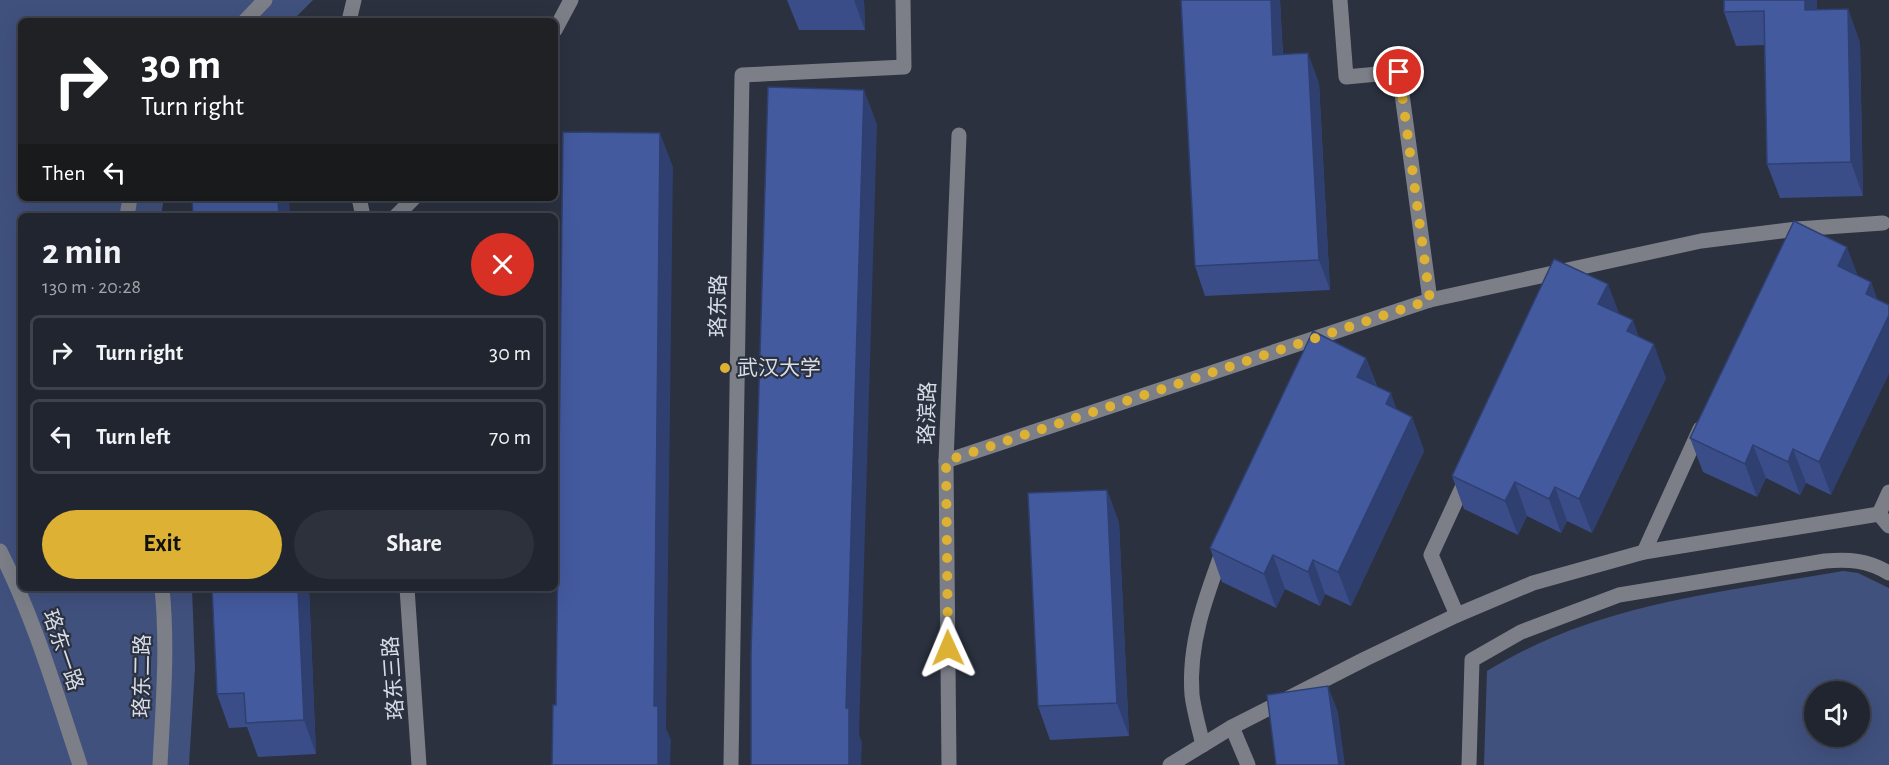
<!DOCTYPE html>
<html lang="en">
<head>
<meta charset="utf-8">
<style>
	:root { --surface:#20252f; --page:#2d313b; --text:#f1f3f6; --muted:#a2a5aa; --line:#3d424b; --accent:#ddb133 }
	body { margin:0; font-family:"Alegreya Sans","Noto Sans SC",sans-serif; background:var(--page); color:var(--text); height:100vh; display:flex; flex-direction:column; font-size:22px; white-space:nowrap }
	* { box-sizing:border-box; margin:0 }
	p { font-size:20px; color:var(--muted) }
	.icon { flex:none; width:33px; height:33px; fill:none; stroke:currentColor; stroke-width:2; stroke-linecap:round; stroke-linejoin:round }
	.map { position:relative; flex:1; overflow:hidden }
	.panel { position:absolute; left:18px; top:213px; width:540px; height:378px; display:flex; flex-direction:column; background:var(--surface); border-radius:9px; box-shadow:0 6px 24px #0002,0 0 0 2px var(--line) }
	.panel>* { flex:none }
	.banner { position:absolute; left:18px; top:18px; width:540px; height:183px; border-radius:9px; box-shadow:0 6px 24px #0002,0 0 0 2px var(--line); background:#202124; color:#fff; overflow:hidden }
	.controls { position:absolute; left:1804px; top:681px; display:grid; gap:12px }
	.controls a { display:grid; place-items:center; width:66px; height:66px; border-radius:50%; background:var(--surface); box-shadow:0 6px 24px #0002,0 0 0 2px var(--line); font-size:30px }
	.pin { position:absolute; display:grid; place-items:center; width:51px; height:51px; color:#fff; margin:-26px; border:3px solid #fff; border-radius:50%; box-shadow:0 2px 6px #0007 }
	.me { position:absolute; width:66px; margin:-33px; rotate:359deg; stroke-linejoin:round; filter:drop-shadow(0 0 4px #0008) }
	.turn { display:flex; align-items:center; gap:21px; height:126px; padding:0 24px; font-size:27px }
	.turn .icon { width:78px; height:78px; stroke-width:2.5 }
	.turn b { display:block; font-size:42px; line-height:51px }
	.then { display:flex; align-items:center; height:57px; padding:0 24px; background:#0003; gap:12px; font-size:22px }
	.round { display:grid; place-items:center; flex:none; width:63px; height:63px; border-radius:32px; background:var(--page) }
	.summary { display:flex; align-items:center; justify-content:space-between; height:102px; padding:0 24px }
	h1 { font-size:36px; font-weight:600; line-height:45px }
	.primary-button { display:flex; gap:12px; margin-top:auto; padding:12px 24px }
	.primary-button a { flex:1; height:69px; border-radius:36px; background:var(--accent); color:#111; font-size:24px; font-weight:600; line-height:69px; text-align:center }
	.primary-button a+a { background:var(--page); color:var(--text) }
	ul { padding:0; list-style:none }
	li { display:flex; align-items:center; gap:18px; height:75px; margin:0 12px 9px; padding:0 12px; border:3px solid var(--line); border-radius:9px }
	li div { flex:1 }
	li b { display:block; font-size:22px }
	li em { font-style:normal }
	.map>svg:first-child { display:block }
</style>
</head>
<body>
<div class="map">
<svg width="1889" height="765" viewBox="0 0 1889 765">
	<rect width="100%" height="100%" fill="#2b313f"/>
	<g fill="#41517e" fill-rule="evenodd">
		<polygon points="0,0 313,0 292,21 21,21 21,198 164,198 161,216 21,216 21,588 192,588 195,668 189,765 0,765"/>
		<path d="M1843 571 1858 573 1889 588V765H1484L1487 671C1597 603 1719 593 1843 571ZM1815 692H1860V736H1815Z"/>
	</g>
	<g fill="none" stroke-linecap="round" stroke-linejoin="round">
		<g stroke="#7c7f87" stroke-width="15">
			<polyline points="1340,0 1346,77 1399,72 1430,300 1701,241 1797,229 1883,223"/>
			<polyline points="245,21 265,0"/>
			<polyline points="349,21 354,0"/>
			<polyline points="555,30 571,0"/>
			<polyline points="359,198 363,216"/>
			<polyline points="127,216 130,198"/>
			<polyline points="396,216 414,198"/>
			<polyline points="946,461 1430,300"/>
			<polyline points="1879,514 1889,492"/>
			<polyline points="1879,514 1889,526"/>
			<path d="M0 551C35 620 56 693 80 765"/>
			<polyline points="1644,552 1700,429"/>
			<polyline points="407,588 419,765"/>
			<polyline points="1457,615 1431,555 1467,477"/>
			<polyline points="1232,727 1248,765"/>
			<path d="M1203 745C1199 728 1194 711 1192 695 1188 644 1206 596 1223 550"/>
			<path d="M160 765C163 706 168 647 162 588"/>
			<polyline points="731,765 742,75 904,67 903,0"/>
			<polyline points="949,765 946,461 959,135"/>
			<polyline points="1170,765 1232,727 1365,659 1457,615 1533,583 1644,552 1879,514"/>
			<path d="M1469 765 1472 660 1521 632 1619 595 1825 561C1849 559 1867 560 1889 573"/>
		</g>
	</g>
	<g fill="#3a4d89">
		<polygon points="787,0 864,0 865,30 799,30"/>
		<polygon points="1181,0 1280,0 1283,55 1319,83 1330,290 1205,296 1195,266"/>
		<polygon points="1848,9 1860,43 1863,196 1780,198 1767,164 1765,45 1736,46 1724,12"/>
		<polygon points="1858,276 1871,282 1877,299 1831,495 1806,483 1800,495 1766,478 1757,497 1703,472 1690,438"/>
		<polygon points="1619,314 1639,337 1666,378 1592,533 1567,521 1561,533 1527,516 1518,535 1464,509 1452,476"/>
		<polygon points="1366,358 1377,386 1397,410 1412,417 1424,451 1351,606 1325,594 1320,606 1285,589 1276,608 1222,582 1210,548"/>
		<polygon points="1107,490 1119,523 1129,736 1050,740 1038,706"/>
		<polygon points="212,588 309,588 316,754 258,757 247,727 229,728 217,694"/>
	</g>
	<g fill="#2f3f6f">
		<polygon points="854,0 864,0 865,30"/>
		<polygon points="1271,0 1280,0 1284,85 1273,55"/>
		<polygon points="1805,0 1817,0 1817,44 1805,10"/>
		<polygon points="1848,9 1860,43 1863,196 1851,162"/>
		<polygon points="1308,53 1319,83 1330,290 1319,260"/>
		<polygon points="864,90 877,124 859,735 862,742 861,765 849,765 846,708"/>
		<polygon points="660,133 673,167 666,728 671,740 670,765 658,765 654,706"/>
		<polygon points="278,198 289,198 290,216 279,216"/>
		<polygon points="1847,247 1860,281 1838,266"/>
		<polygon points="1871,282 1883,316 1866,294"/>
		<polygon points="1608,284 1621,318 1598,304"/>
		<polygon points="1889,315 1889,374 1831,495 1819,462"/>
		<polygon points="1633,320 1645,354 1627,331"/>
		<polygon points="1654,344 1666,378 1592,533 1579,499"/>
		<polygon points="1366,358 1378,391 1357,377"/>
		<polygon points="1391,393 1403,427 1386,404"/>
		<polygon points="1412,417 1424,451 1351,606 1338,572"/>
		<polygon points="1753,445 1766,478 1757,497 1745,464"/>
		<polygon points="1793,449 1806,483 1800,495 1788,462"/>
		<polygon points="1515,482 1527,516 1518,535 1505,501"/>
		<polygon points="1555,487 1567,521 1561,533 1549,499"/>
		<polygon points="1107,490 1119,523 1129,736 1117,703"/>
		<polygon points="1273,555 1285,589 1276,608 1264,574"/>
		<polygon points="1313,560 1325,594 1320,606 1308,572"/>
		<polygon points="298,588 309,588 316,754 304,720"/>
		<polygon points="1328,686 1338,712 1345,765 1339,765"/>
	</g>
	<g fill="#435a9f" stroke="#2f3f6f" stroke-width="1.5">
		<polygon points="1181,0 1271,0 1273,55 1308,53 1319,260 1195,266"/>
		<polygon points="1724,0 1805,0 1805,10 1848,9 1851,162 1767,164 1764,11 1724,12"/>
		<polygon points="768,87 864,90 846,708 849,708 849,765 751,765 751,653"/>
		<polygon points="563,132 660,133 654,706 658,706 658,765 552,765 553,705 556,705"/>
		<polygon points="192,198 278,198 279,216 193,216"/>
		<polygon points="1794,221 1847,247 1838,266 1871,282 1866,294 1889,305 1889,315 1819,462 1793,449 1788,462 1753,445 1745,464 1690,438"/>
		<polygon points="1554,259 1608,284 1598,304 1633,320 1627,331 1654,344 1579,499 1555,487 1549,499 1515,482 1505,501 1452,476"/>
		<polygon points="1313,331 1366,358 1357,377 1391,393 1386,404 1412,417 1338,572 1313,560 1308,572 1273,555 1264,574 1210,548"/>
		<polygon points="1107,490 1117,703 1038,706 1028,493"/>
		<polygon points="212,588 298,588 304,720 246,723 244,693 217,694"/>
		<polygon points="1328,686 1339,765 1276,765 1267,695"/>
	</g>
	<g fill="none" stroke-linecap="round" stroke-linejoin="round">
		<polyline stroke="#ddb133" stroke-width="10" stroke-dasharray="0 18" points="948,648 946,461 1430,300 1399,72"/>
	</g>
	<circle fill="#ddb133" stroke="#2b313f" stroke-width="2" cx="725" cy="368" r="6"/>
	<g text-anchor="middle" stroke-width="4.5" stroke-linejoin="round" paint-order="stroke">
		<g font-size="21" fill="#d8dce6" stroke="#2b313f">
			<text transform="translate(718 306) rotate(-89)" y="7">珞东路</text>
			<text transform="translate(927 413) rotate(-88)" y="7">珞滨路</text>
			<text transform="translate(63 650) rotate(71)" y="7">珞东一路</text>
			<text transform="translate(142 676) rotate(-89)" y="7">珞东二路</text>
			<text transform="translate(393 678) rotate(-94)" y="7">珞东三路</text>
		</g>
		<g font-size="21" fill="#d8dce6" stroke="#2b313f" text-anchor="start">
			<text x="737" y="375">武汉大学</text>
		</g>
	</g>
</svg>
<div class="controls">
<a><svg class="icon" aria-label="sound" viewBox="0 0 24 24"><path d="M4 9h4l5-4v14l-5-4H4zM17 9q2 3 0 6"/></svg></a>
</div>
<div class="pin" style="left:1399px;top:72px;background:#d93025"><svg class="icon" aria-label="arrive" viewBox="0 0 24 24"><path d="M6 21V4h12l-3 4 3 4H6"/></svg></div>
<svg class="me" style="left:948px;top:648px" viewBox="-20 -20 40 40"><path d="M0-17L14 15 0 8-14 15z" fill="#ddb133" stroke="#fff" stroke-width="4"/></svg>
<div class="banner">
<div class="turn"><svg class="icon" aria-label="right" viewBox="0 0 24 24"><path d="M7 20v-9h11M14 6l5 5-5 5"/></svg><div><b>30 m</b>Turn right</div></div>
<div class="then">Then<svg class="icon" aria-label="left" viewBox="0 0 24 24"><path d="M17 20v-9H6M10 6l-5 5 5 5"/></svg></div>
</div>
<section class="panel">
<div class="summary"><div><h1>2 min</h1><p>130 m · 20:28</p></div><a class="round" style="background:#d93025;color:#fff"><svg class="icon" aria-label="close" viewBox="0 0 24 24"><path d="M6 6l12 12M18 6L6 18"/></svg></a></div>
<ul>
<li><svg class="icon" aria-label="right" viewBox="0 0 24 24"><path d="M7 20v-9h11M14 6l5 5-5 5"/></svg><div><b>Turn right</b></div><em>30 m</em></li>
<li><svg class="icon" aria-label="left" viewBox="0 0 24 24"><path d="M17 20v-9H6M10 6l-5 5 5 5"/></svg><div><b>Turn left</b></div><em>70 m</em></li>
</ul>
<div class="primary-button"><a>Exit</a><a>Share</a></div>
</section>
</div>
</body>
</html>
